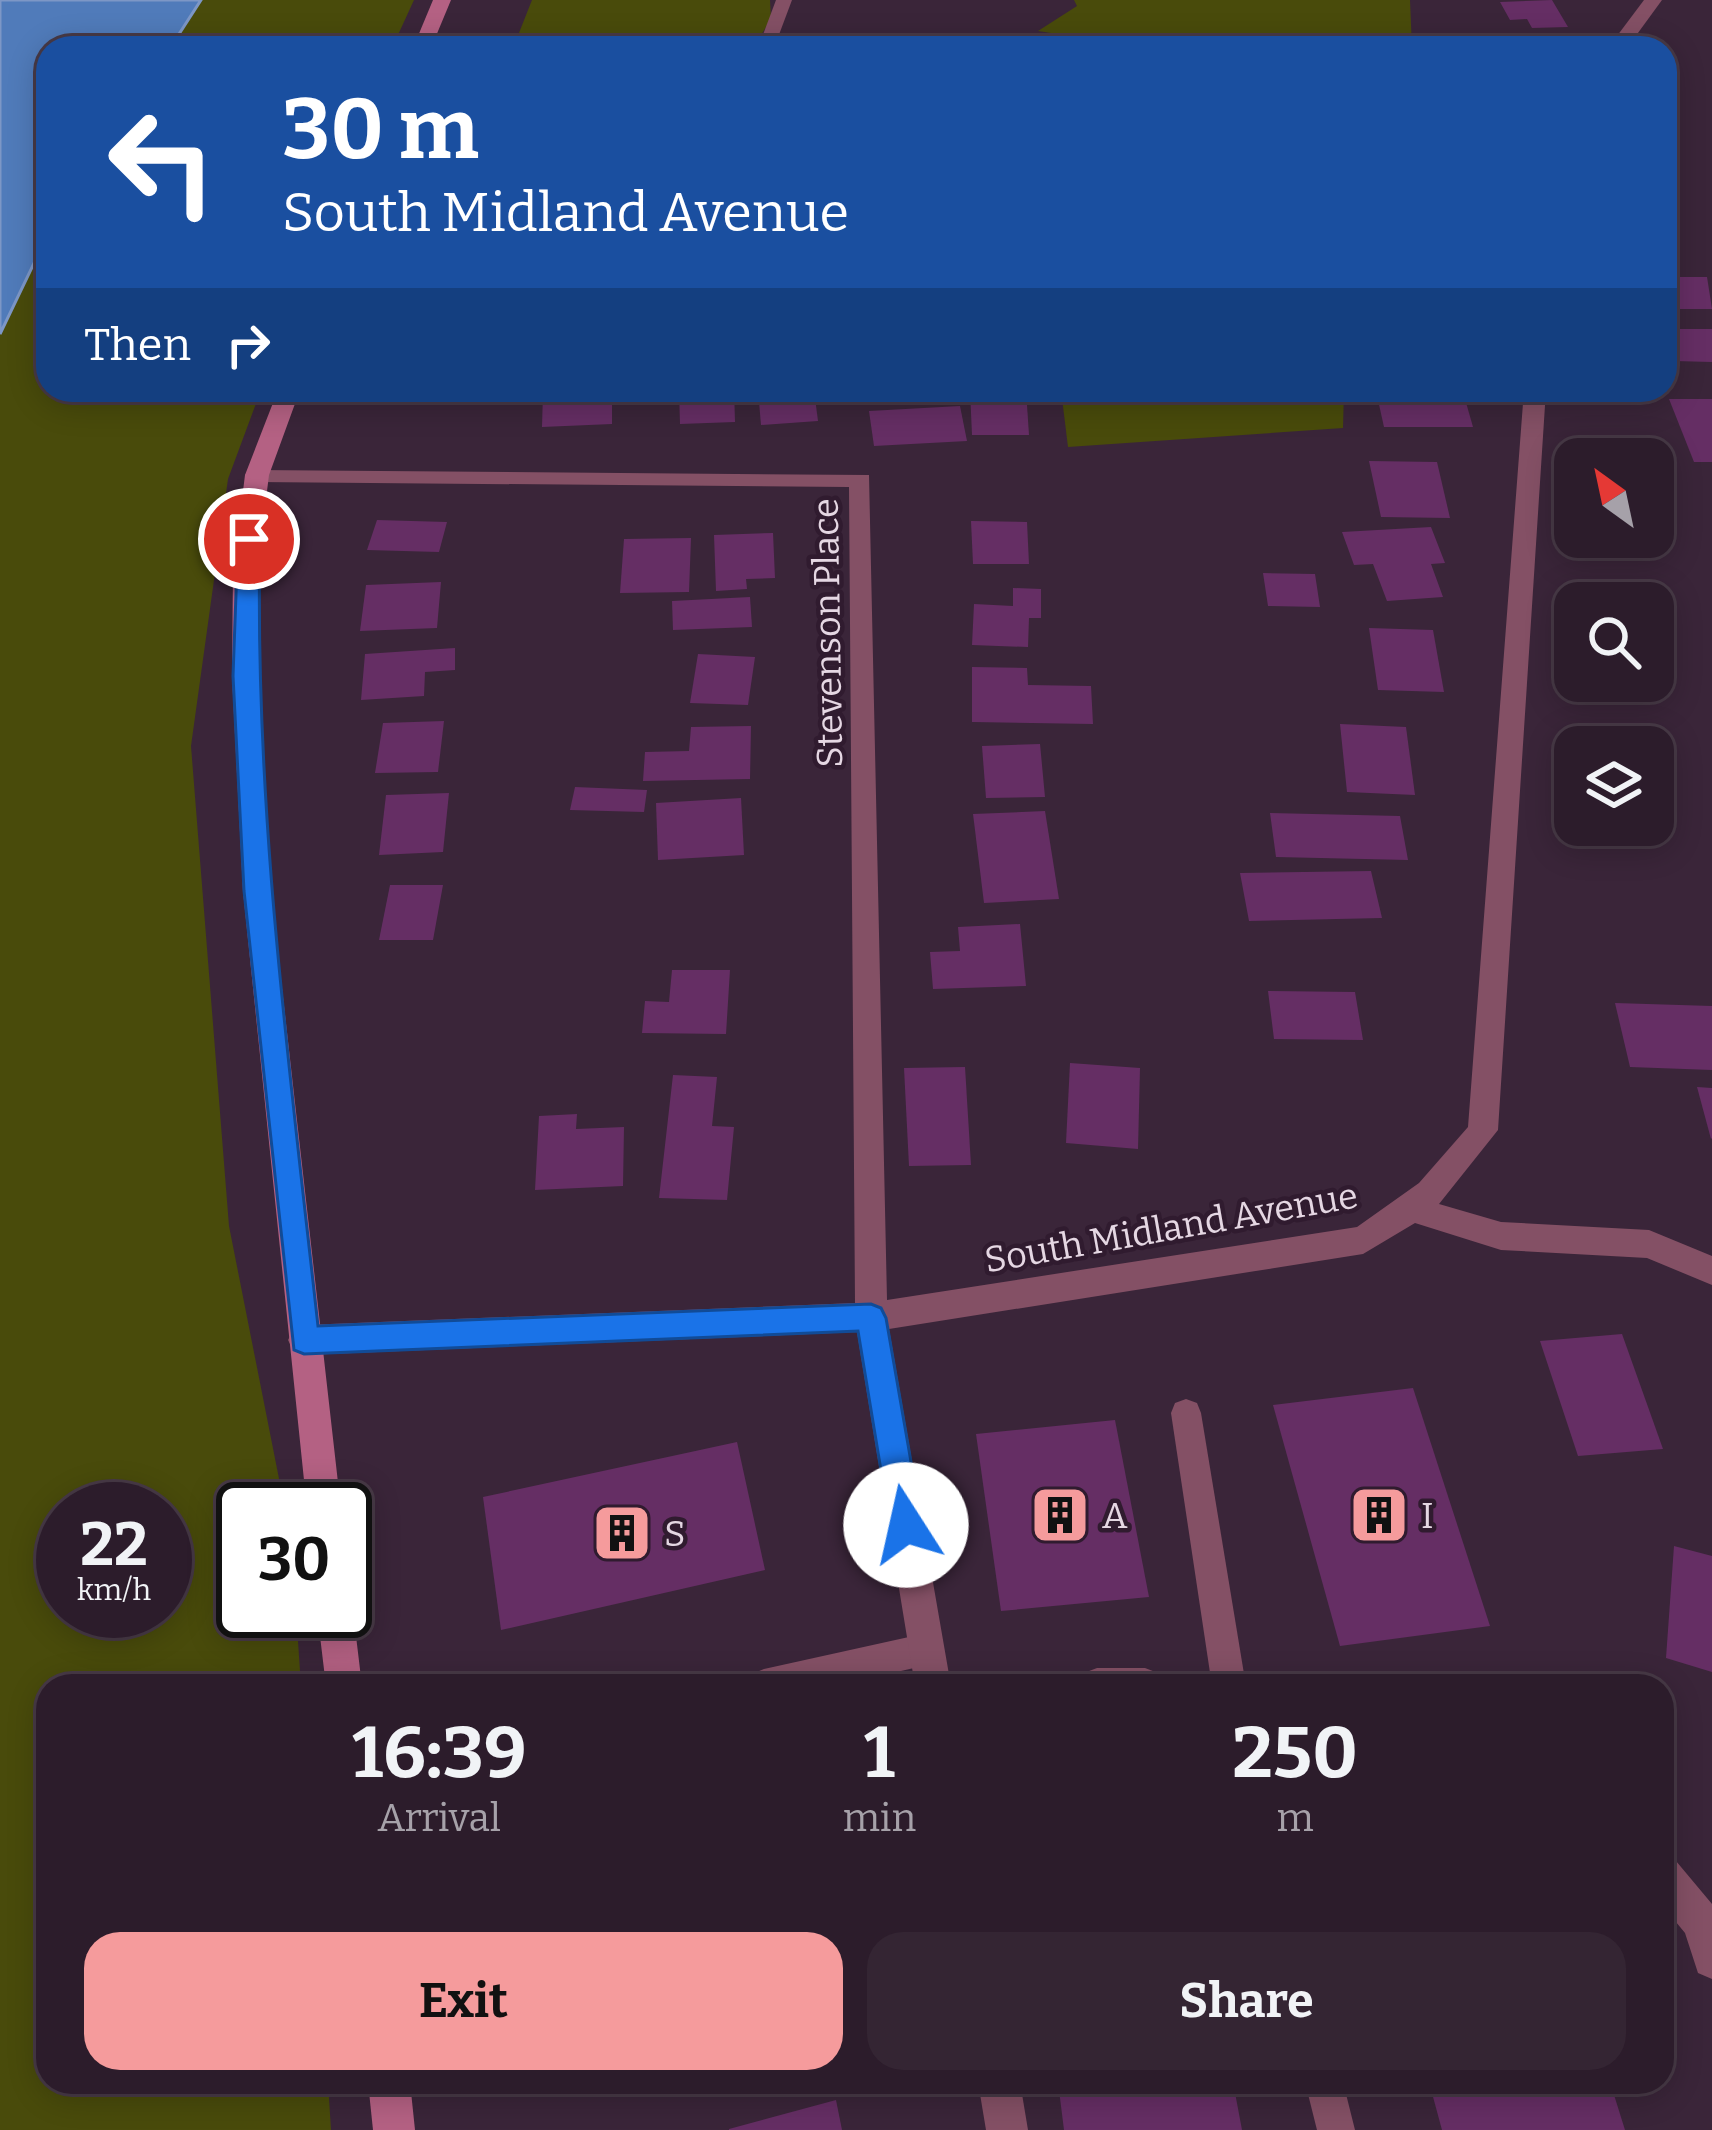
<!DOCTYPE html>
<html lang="en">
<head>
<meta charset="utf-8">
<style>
	:root { --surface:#2c1c2b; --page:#342533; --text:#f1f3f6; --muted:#a6a1a9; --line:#483a47; --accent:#f59b9c }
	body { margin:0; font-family:Bitter,serif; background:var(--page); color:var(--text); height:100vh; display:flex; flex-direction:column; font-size:45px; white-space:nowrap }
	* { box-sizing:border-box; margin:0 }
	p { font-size:39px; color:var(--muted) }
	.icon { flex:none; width:66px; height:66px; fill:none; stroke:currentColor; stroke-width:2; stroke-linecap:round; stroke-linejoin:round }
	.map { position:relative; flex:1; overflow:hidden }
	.details { position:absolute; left:36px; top:1674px; width:1638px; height:420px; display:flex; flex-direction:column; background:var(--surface); border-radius:36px; box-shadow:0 6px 30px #0003,0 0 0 3px var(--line) }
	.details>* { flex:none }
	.top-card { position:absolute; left:36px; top:36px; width:1641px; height:366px; border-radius:36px; box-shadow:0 6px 30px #0003,0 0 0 3px var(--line); background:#1a4fa0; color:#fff; overflow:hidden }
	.needle { width:78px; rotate:327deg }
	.fabs { position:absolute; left:1554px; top:438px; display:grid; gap:24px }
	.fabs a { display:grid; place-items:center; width:120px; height:120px; border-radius:24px; background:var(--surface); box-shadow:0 6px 30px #0003,0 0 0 3px var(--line); font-size:60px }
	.speed { position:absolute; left:36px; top:1482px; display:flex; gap:24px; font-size:60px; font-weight:700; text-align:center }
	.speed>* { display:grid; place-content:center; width:156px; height:156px; border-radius:50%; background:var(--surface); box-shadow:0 6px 30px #0003,0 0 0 3px var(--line); line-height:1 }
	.speed small { font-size:30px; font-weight:400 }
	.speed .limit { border:6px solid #111; border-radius:18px; background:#fff; color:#111 }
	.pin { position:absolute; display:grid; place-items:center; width:102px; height:102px; color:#fff; margin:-51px; border:6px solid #fff; border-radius:50%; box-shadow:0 3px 12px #0007 }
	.me { position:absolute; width:132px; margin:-66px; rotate:350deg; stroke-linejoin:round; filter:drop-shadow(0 0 9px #0008) }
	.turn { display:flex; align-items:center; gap:42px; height:252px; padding:0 48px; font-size:54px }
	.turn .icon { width:156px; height:156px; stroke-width:2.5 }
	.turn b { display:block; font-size:84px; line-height:102px }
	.then { display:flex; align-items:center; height:114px; padding:0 48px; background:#0003; gap:24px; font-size:45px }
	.eta { display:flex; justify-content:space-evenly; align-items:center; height:204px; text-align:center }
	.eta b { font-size:72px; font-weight:700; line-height:84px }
	.button { display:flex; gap:24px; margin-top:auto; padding:24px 48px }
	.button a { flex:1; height:138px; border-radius:36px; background:var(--accent); color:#111; font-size:48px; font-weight:700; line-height:138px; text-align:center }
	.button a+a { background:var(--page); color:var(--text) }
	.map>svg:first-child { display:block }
</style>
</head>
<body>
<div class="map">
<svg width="1712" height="2130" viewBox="0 0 1712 2130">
	<rect width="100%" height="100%" fill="#3a2539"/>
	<g fill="#494b0b" fill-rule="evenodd">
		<polygon points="201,0 414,0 392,48 170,48"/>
		<polygon points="532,0 770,0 771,19 753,48 513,48"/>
		<polygon points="1074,0 1410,0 1412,48 1122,48 1121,44 1038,31 1077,6"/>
		<path d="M48 234V390H261L228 479 191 746 229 1226 285 1509H243V1611H296L301 1686H48V2082H328L331 2130H0V334ZM63 1509H165V1611H63Z"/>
		<polygon points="1061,390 1344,390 1343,428 1068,447"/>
	</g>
	<polygon fill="#507bba" stroke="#7d97c6" stroke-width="3" points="0,0 201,0 170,48 48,48 48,234 0,334"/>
	<g fill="#652e64">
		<polygon points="1552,0 1568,27 1532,28 1527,19 1510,20 1500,2"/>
		<polygon points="1530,37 1538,48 1465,48 1461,42"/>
		<polygon points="1665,277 1707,277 1712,309 1674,309"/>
		<polygon points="1665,329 1712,329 1712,362 1674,361"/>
		<polygon points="612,390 612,424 542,427 543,392"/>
		<polygon points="679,390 734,390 735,422 680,424"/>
		<polygon points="758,390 814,390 818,421 761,425"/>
		<polygon points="970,390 1026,390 1029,435 972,435"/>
		<polygon points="1376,391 1463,392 1473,427 1384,427"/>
		<polygon points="1669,399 1712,399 1712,462 1694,462"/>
		<polygon points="960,406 967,441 874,446 869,411"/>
		<polygon points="1369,461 1437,462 1450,518 1381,517"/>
		<polygon points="377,520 447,522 439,552 367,550"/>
		<polygon points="971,521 1027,522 1029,564 973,564"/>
		<polygon points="1431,527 1445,563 1431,564 1443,597 1387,601 1373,564 1354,565 1342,532"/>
		<polygon points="773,533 775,578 746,579 747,589 716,591 714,535"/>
		<polygon points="691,538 689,592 620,593 624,539"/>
		<polygon points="1263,573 1315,574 1320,607 1268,606"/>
		<polygon points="441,582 437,628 360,631 366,585"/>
		<polygon points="1013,588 1041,589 1041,618 1029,618 1028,647 972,645 974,604 1013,606"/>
		<polygon points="750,597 752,627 673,630 672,601"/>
		<polygon points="1369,628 1433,630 1444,692 1378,690"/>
		<polygon points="455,648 455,670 425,672 424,696 361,700 365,654"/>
		<polygon points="698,654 755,657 748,705 690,703"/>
		<polygon points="972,667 1027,668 1028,685 1091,686 1093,724 972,722"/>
		<polygon points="444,721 438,772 375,773 383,723"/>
		<polygon points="1340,724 1406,727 1415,795 1347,792"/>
		<polygon points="751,726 750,779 643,781 645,752 689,751 691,727"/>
		<polygon points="1040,744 1045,797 986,798 982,746"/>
		<polygon points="575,787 647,790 644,812 570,810"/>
		<polygon points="449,793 443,852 379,855 386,795"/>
		<polygon points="741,798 744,855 658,860 656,803"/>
		<polygon points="1045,811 1059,899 984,903 973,814"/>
		<polygon points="1270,813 1400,816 1408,860 1276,857"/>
		<polygon points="1371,871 1382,918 1249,921 1240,873"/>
		<polygon points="390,885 443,885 433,940 379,940"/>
		<polygon points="1020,924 1026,986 933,989 930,952 960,951 958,927"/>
		<polygon points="672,970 730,970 726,1034 642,1033 645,1001 669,1002"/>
		<polygon points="1268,991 1355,992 1363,1040 1274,1039"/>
		<polygon points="1615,1003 1712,1006 1712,1070 1630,1067"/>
		<polygon points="1070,1063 1140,1068 1138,1149 1066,1143"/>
		<polygon points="965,1067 971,1165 909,1166 904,1068"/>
		<polygon points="673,1075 717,1077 712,1126 734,1127 727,1200 659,1198"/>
		<polygon points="1697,1087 1712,1088 1712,1138 1711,1139"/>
		<polygon points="577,1114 576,1129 624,1127 623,1186 535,1190 539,1116"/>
		<polygon points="1622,1334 1663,1449 1578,1456 1540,1341"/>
		<polygon points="1413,1388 1490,1626 1340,1646 1273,1405"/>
		<polygon points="1115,1420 1149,1597 1001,1611 976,1434"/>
		<polygon points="737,1442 765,1570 501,1630 483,1497"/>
		<polygon points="1674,1546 1712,1556 1712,1672 1666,1658"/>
		<polygon points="1058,2082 1233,2082 1242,2130 1064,2130"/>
		<polygon points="1429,2082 1610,2082 1625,2130 1442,2130"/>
		<polygon points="836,2100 842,2130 729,2130 729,2129"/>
	</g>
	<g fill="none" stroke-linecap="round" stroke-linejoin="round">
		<g fill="#845065" fill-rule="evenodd">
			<polygon points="776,0 792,0 774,48 758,48"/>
			<polygon points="1186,1399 1197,1403 1201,1413 1246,1686 1212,1686 1171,1413 1175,1403"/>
			<polygon points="927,1633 939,1638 943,1649 939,1660 927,1665 836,1686 747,1686 752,1674 764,1669"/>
			<polygon points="1305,2082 1343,2082 1355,2130 1317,2130"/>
		</g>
		<g fill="#845065" fill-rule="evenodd">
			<polygon points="1644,0 1662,0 1627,48 1608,48"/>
			<polygon points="1524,390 1546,390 1498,1130 1439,1204 1501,1222 1649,1230 1712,1256 1712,1285 1647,1258 1501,1250 1415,1223 1363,1254 889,1329 951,1686 915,1686 857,1332 305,1355 293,1350 288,1340 293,1330 305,1325 855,1303 849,487 257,482 245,475 249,470 869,475 887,1300 1357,1227 1419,1183 1468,1127"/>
			<polygon points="1097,1668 1145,1668 1158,1673 1163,1686 1079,1686 1084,1673"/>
			<polygon points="1662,1855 1676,1861 1712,1904 1712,1979 1698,1973 1685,1933 1662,1905"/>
			<polygon points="978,2082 1020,2082 1028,2130 986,2130"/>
		</g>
		<g fill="#b46183" fill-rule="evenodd">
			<polygon points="433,0 451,0 431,48 413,48"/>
			<polygon points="278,390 300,390 269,475 257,571 258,676 271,891 341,1509 307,1509 243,891 232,676 233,571 245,475"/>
			<polygon points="345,1597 353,1611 362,1686 326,1686 317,1611 345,1611"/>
			<polygon points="368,2082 410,2082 415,2130 373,2130"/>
		</g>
	</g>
	<path fill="#1a73e8" stroke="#114b97" stroke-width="3" d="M249 532 260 539C254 803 289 1064 318 1326L871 1304 881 1308 886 1318 922 1525 917 1536 906 1540 894 1536 890 1525 858 1331 304 1354 294 1350 244 891 233 676 238 539Z"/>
	<defs>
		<symbol id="building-square" viewBox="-11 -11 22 22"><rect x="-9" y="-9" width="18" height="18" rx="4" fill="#f59b9c" stroke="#301b2f"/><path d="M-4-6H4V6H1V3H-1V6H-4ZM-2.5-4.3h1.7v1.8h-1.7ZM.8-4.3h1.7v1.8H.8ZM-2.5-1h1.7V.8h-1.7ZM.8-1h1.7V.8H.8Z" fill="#111"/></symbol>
	</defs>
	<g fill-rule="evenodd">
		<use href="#building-square" x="1027" y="1482" width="66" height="66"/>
		<use href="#building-square" x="1346" y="1482" width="66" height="66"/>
		<use href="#building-square" x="589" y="1500" width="66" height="66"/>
	</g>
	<g text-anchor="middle" stroke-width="9" stroke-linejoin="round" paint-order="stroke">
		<g font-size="36" fill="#e5d7e3" stroke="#301b2f">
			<text transform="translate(827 633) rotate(-91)" y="13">Stevenson Place</text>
			<text transform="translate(1171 1227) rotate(-10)" y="13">South Midland Avenue</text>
		</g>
		<g font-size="36" fill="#e5d7e3" stroke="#301b2f" text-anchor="start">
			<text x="1102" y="1528">A</text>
			<text x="1421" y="1528">I</text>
			<text x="664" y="1546">S</text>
		</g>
	</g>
</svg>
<div class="fabs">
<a><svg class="needle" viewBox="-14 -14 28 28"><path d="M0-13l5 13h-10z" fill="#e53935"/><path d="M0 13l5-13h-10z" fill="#a6a1a9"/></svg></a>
<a><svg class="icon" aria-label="search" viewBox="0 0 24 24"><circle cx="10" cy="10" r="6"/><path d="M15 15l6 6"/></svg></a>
<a><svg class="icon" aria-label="layers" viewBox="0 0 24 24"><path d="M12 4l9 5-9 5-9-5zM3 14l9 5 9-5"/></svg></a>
</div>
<div class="speed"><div>22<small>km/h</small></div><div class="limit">30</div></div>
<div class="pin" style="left:249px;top:539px;background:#d93025"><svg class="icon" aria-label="arrive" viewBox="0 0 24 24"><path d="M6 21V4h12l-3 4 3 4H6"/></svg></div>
<svg class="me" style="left:906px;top:1525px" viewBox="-20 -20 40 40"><circle r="19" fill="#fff"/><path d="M0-13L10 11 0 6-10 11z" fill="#1a73e8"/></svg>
<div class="top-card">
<div class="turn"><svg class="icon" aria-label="left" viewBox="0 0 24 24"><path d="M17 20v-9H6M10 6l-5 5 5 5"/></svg><div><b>30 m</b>South Midland Avenue</div></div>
<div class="then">Then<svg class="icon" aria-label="right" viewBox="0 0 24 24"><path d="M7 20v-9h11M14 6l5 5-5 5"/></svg></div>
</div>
<section class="details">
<div class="eta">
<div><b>16:39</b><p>Arrival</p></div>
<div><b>1</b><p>min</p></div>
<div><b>250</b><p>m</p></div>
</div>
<div class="button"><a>Exit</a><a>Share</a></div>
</section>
</div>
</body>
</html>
